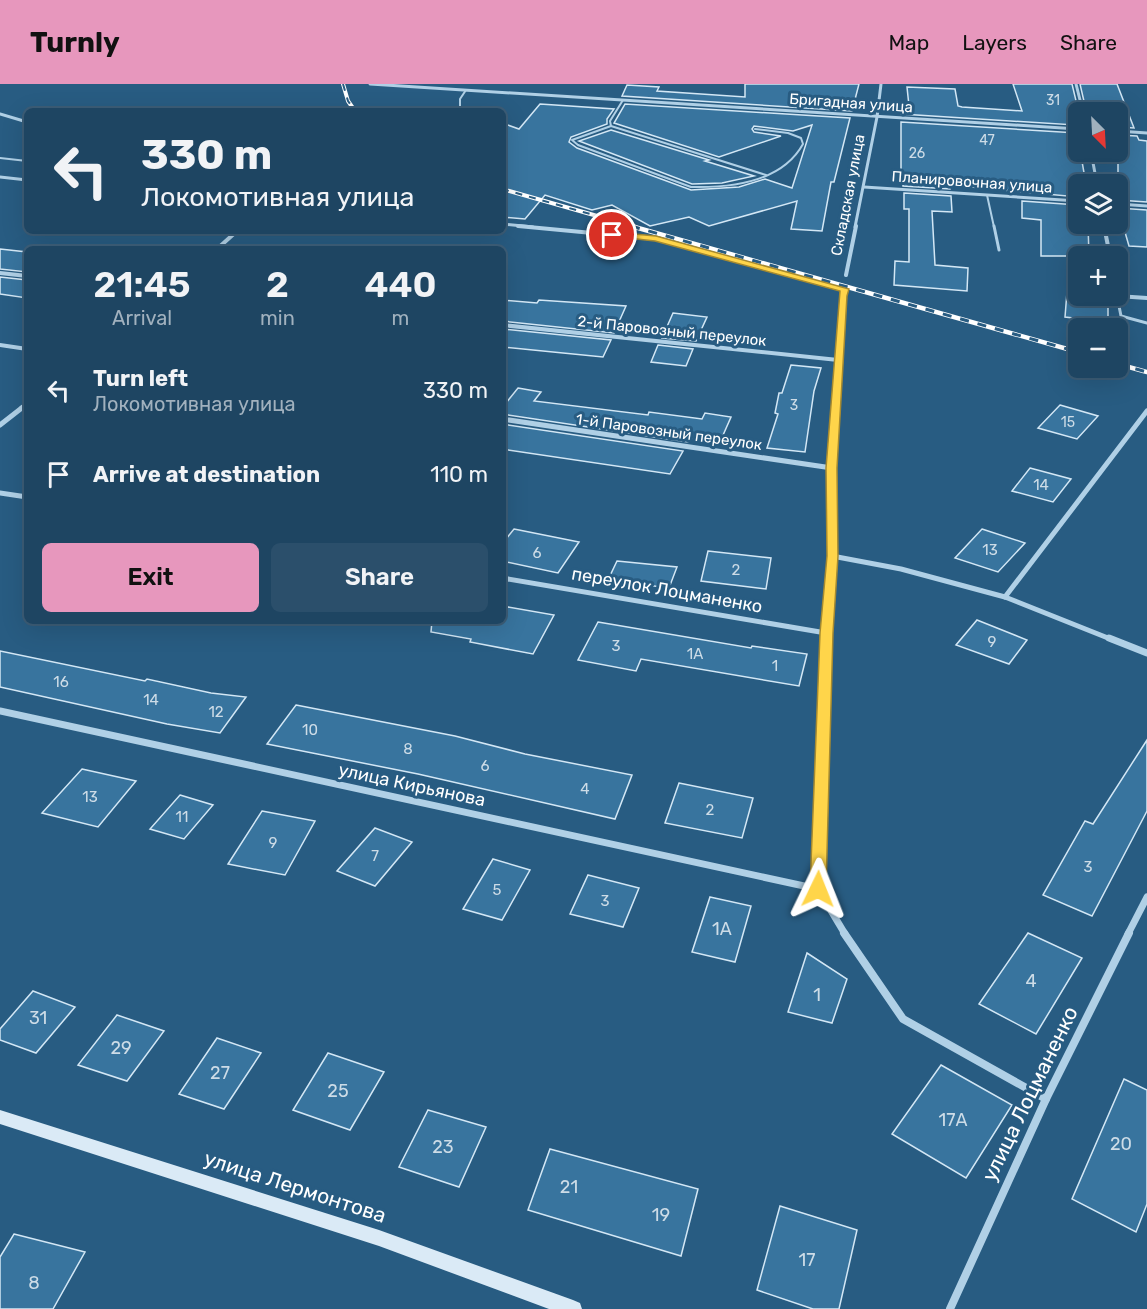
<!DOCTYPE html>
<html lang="en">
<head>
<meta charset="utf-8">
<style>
	:root { --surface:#1e4562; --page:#2b4f6b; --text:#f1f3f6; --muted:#a1b1be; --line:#3c5d77; --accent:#e797bd }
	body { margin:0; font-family:Rubik,sans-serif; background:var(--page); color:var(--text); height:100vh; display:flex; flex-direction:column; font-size:22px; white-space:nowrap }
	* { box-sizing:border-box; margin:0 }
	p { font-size:20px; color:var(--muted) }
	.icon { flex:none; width:33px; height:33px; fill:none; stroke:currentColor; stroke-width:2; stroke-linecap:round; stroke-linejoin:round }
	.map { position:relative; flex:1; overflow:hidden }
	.panel { position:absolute; left:24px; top:162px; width:482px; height:378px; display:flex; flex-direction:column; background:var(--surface); border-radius:9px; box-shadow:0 6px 24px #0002,0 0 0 2px var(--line) }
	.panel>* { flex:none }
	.guide { position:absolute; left:24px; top:24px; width:482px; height:126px; border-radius:9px; box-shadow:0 6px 24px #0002,0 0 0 2px var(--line); background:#1e4562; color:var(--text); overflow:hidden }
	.needle { width:39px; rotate:156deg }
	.tools { position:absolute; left:1068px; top:18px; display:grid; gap:12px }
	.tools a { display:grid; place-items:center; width:60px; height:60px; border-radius:9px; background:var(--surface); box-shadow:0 6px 24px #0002,0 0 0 2px var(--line); font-size:30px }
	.pin { position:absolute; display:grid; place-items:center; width:51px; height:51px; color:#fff; margin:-26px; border:3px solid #fff; border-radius:50%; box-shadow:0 2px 6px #0007 }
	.me { position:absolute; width:66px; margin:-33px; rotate:2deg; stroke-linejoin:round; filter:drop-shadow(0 0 4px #0008) }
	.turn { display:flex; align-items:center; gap:21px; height:126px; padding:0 18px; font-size:27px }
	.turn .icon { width:78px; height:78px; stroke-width:2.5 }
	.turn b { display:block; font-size:42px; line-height:51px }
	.eta { display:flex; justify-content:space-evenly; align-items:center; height:102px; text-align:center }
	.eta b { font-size:36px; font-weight:600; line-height:42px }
	.action { display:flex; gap:12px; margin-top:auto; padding:12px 18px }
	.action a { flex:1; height:69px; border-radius:9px; background:var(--accent); color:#111; font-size:24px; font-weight:600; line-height:69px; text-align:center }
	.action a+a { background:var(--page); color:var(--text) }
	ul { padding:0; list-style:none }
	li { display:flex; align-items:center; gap:18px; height:84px; padding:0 18px }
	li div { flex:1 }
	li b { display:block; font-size:22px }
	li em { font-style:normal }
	header { display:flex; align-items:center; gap:36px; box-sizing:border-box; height:84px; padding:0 30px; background:var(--accent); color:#111 }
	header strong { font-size:28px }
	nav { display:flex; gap:33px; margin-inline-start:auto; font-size:21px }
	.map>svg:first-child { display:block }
</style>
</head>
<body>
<header>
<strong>Turnly</strong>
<nav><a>Map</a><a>Layers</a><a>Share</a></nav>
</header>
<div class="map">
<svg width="1147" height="1225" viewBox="0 0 1147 1225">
	<rect width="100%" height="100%" fill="#285c82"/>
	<g fill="#38749e" stroke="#d3e7f5" stroke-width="1.5">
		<polygon points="745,0 859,0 852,27 622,12 627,1 659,3 657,7 745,13"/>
		<polygon points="1013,0 1072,0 1078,25 1072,25 1075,41 901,30 901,22 909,22 907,3 955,5 958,22 962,23 1022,27"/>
		<polygon points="1080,0 1117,0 1134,44 1118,43 1118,28 1086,26"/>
		<polygon points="540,20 614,25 607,35 607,40 571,53 569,58 577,64 691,106 739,103 765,95 792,104 812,41 793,47 754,42 752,45 754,48 781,52 719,73 614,39 625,20 850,34 834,98 831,98 822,147 791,145 797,117 709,142 689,133 650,142 612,121 592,126 545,111 525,135 502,133 502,39 519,45"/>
		<polygon points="901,38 1077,49 1086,100 1078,100 1078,113 950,101 950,105 903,102 903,98 901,98"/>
		<polygon points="611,46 709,76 705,77 754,92 722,99 692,100 579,57"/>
		<polygon points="1118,51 1137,52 1139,56 1147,57 1147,118 1118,116"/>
		<polygon points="904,109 951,112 952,128 932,127 935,181 968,184 967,207 894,201 895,177 909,178 909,125 904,125"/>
		<polygon points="1022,117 1078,121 1078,140 1088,140 1089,172 1041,172 1041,136 1022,134"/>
		<polygon points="1118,124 1147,126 1147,163 1129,162"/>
		<polygon points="0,165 27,168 27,188 0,185"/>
		<polygon points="0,193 27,196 27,214 0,210"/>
		<polygon points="1067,208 1078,210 1078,212 1108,212 1108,238 1065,233"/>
		<polygon points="502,216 537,219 539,216 626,222 614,249 502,237"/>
		<polygon points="673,229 707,233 696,257 662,254"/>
		<polygon points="502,245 611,256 603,273 563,269 502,263"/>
		<polygon points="658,261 693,265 686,282 651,278"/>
		<polygon points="791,281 821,284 814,307 805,368 767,364 778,330 775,329 779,309 782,309"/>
		<polygon points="518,304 541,308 534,317 648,331 649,328 702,335 705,329 731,333 720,358 690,354 688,358 502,330 502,324"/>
		<polygon points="1060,321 1098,332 1077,355 1038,344"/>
		<polygon points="502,340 683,367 670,390 502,365"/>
		<polygon points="1030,384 1071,395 1053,418 1012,407"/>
		<polygon points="514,445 579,458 558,489 502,477 502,460"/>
		<polygon points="982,445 1025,459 998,488 955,474"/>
		<polygon points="708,467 771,474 766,505 701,497"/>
		<polygon points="617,477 677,483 669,504 608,496"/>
		<polygon points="502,522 554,531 533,570 470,558 471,555 431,548 432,537 502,537"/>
		<polygon points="977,536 1027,556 1009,580 956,561"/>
		<polygon points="598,538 751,564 752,562 807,570 799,602 641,575 636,587 578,576"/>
		<polygon points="0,567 145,597 147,595 211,609 246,613 220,649 167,640 0,603"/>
		<polygon points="296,621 455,652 525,670 632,691 615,735 418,690 267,660"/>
		<polygon points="1147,656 1147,727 1092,832 1043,811 1085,737 1093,740"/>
		<polygon points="82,685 136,697 98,743 42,729"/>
		<polygon points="679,699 753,714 742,754 665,739"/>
		<polygon points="180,711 213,721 184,755 150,745"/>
		<polygon points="262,727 315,737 285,791 228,780"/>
		<polygon points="375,744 412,758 375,802 337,787"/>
		<polygon points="493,775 530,786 502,836 463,825"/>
		<polygon points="588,791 639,804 623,843 570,830"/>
		<polygon points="710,813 751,822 735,878 692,868"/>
		<polygon points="1028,849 1082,874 1036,950 979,920"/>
		<polygon points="807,869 847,895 832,939 788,928"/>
		<polygon points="33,907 75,923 36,969 0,956 0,945"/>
		<polygon points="117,931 164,947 127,997 78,981"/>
		<polygon points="217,954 261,969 224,1025 179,1010"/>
		<polygon points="328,969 384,988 350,1046 293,1026"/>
		<polygon points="941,981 1012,1021 966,1094 892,1050"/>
		<polygon points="1124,995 1147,1006 1147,1120 1136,1148 1072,1115"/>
		<polygon points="428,1026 486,1043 459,1103 399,1083"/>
		<polygon points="550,1065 698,1105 681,1172 528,1126"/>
		<polygon points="780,1122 857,1146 839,1225 813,1225 757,1206"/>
		<polygon points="14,1150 85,1168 53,1225 0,1225 0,1173"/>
	</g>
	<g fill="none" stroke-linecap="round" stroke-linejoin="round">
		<g stroke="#b0d0e6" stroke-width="2">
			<polyline points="623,16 610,37 611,42 766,91"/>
			<polyline points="460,27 460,15 466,6"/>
			<path d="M611 42 572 56 578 61 691 103C730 104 782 98 803 60L801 54 788 49 755 45"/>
			<polyline points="0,74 27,77"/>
			<polyline points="987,111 994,143"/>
		</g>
		<g stroke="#b0d0e6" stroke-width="3">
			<polyline points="994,142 999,166"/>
			<polyline points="1117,212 1121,232 1147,239"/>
		</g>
		<g stroke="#b0d0e6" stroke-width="3">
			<polyline points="370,0 1078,45"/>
			<polyline points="1076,0 1083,28"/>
			<polyline points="0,30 27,38"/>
			<polyline points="1118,47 1147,49"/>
			<polyline points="1091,68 1097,100"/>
			<polyline points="0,93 27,96"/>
			<polyline points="864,103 1078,117"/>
			<polyline points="1118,120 1147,122"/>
			<polyline points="502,140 533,143"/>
			<polyline points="1104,140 1105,143"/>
			<polyline points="855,143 877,33 881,0"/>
		</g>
		<g stroke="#b0d0e6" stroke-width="4">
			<polyline points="518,142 656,155 845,205 842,211 835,324"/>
			<polyline points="1104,142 1110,172"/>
			<polyline points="217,165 237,147"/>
			<polyline points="0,189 27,192"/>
			<polyline points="846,191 856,142"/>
			<polyline points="1117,212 1147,214"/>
			<polyline points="502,241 838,276"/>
			<polyline points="0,261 27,265"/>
			<polyline points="21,324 27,320"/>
		</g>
		<g stroke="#b0d0e6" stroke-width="5">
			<polyline points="502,335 832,384"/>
			<polyline points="0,341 23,323"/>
			<polyline points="0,409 27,413"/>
			<polyline points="832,472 901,485 1005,513 1113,556"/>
			<polyline points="502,494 826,549"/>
			<polyline points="1005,513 1147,327"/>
			<polyline points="826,556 832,472 832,384 836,323"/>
		</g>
		<g stroke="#b0d0e6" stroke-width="7">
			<polyline points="826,554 818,805 845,850"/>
			<polyline points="1109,554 1147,569"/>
			<polyline points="0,627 818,805"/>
			<polyline points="1128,850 1147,813"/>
		</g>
		<g stroke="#b0d0e6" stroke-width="8">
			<polyline points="844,849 903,935 1046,1015"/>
			<polyline points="950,1225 1046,1015 1129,849"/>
		</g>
		<polygon fill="#daeaf6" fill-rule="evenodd" points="0,1026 379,1146 573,1216 580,1219 582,1225 549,1225 379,1162 0,1040"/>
		<defs>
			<g id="rail-far1">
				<polyline points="343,0 348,17 355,27"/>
				<polyline points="502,105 636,143"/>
			</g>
			<g id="rail">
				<polyline points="631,142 1078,268"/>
				<polyline points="1118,280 1147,288"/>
			</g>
		</defs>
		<use href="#rail-far1" stroke="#fff" stroke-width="4"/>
		<use href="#rail" stroke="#fff" stroke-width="4.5"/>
		<use href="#rail-far1" stroke="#285c82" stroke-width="2" stroke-dasharray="7" stroke-linecap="butt"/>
		<use href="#rail" stroke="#285c82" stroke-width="3" stroke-dasharray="9" stroke-linecap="butt"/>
	</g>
	<polygon fill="#ffd54a" stroke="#a68a30" stroke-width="1.5" points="612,148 656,152 849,205 847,212 837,384 838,472 833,549 826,805 823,809 812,809 810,805 820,549 827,472 826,384 840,207 655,157 609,152 608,151"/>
	<g text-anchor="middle" stroke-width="6" stroke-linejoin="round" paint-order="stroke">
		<g font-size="14" fill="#cddce7">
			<text x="1053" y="21">31</text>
			<text x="987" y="61">47</text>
			<text x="917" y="74">26</text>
			<text x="794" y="326">3</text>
			<text x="1068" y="343">15</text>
		</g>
		<g font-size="15" fill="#fff" stroke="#285c82">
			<text transform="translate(851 19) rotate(4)" y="5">Бригадная улица</text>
			<text transform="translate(972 98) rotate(4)" y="5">Планировочная улица</text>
			<text transform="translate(848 111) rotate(-79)" y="5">Складская улица</text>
			<text transform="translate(672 247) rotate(6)" y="5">2-й Паровозный переулок</text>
			<text transform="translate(669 348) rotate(8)" y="5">1-й Паровозный переулок</text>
		</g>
		<g font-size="15" fill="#cddce7">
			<text x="1041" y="406">14</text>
			<text x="990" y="471">13</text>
			<text x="537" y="474">6</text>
			<text x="736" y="491">2</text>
			<text x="992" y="563">9</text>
			<text x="616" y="567">3</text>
			<text x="695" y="575">1А</text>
			<text x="775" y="587">1</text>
			<text x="61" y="603">16</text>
			<text x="151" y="621">14</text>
			<text x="216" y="633">12</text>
			<text x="310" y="651">10</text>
			<text x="408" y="670">8</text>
			<text x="485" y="687">6</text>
			<text x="585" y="710">4</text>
			<text x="90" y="718">13</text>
			<text x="710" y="731">2</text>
			<text x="182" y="738">11</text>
			<text x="273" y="764">9</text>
			<text x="375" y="777">7</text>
			<text x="1088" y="788">3</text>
			<text x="497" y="811">5</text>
			<text x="605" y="822">3</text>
		</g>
		<g font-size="18" fill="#fff" stroke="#285c82">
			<text transform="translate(667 506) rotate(10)" y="6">переулок Лоцманенко</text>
			<text transform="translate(412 701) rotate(12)" y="6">улица Кирьянова</text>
		</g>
		<g font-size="18" fill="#cddce7">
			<text x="722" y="851">1А</text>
			<text x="1031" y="903">4</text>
			<text x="817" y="917">1</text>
			<text x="38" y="940">31</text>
			<text x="121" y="970">29</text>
			<text x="220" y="995">27</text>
			<text x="338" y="1013">25</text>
			<text x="953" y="1042">17А</text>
			<text x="1121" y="1066">20</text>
			<text x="443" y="1069">23</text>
			<text x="569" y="1109">21</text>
			<text x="661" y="1137">19</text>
			<text x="807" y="1182">17</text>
			<text x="34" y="1205">8</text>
		</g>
		<g font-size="21" fill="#fff" stroke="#285c82">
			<text transform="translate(1030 1010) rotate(-64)" y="7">улица Лоцманенко</text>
			<text transform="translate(295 1103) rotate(18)" y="7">улица Лермонтова</text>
		</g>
	</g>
</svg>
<div class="tools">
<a><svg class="needle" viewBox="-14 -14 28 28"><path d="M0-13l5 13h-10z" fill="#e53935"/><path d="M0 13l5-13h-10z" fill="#a1b1be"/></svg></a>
<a><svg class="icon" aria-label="layers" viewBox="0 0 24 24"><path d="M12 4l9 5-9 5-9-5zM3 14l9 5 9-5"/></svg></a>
<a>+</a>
<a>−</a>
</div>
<div class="pin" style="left:612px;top:151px;background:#d93025"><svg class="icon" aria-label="arrive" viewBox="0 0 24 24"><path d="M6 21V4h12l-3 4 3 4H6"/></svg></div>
<svg class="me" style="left:818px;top:805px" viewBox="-20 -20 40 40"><path d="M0-17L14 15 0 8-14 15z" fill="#ffd54a" stroke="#fff" stroke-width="4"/></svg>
<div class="guide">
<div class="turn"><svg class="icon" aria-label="left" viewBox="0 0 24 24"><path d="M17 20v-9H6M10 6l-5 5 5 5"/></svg><div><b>330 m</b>Локомотивная улица</div></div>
</div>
<section class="panel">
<div class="eta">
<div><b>21:45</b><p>Arrival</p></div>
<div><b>2</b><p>min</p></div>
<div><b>440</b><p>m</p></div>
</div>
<ul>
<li><svg class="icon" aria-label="left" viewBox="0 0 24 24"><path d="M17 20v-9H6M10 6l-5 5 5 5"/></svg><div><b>Turn left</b><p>Локомотивная улица</p></div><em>330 m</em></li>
<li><svg class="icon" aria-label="arrive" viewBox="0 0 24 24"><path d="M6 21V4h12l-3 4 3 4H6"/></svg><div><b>Arrive at destination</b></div><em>110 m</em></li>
</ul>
<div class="action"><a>Exit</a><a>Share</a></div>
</section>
</div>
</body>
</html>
